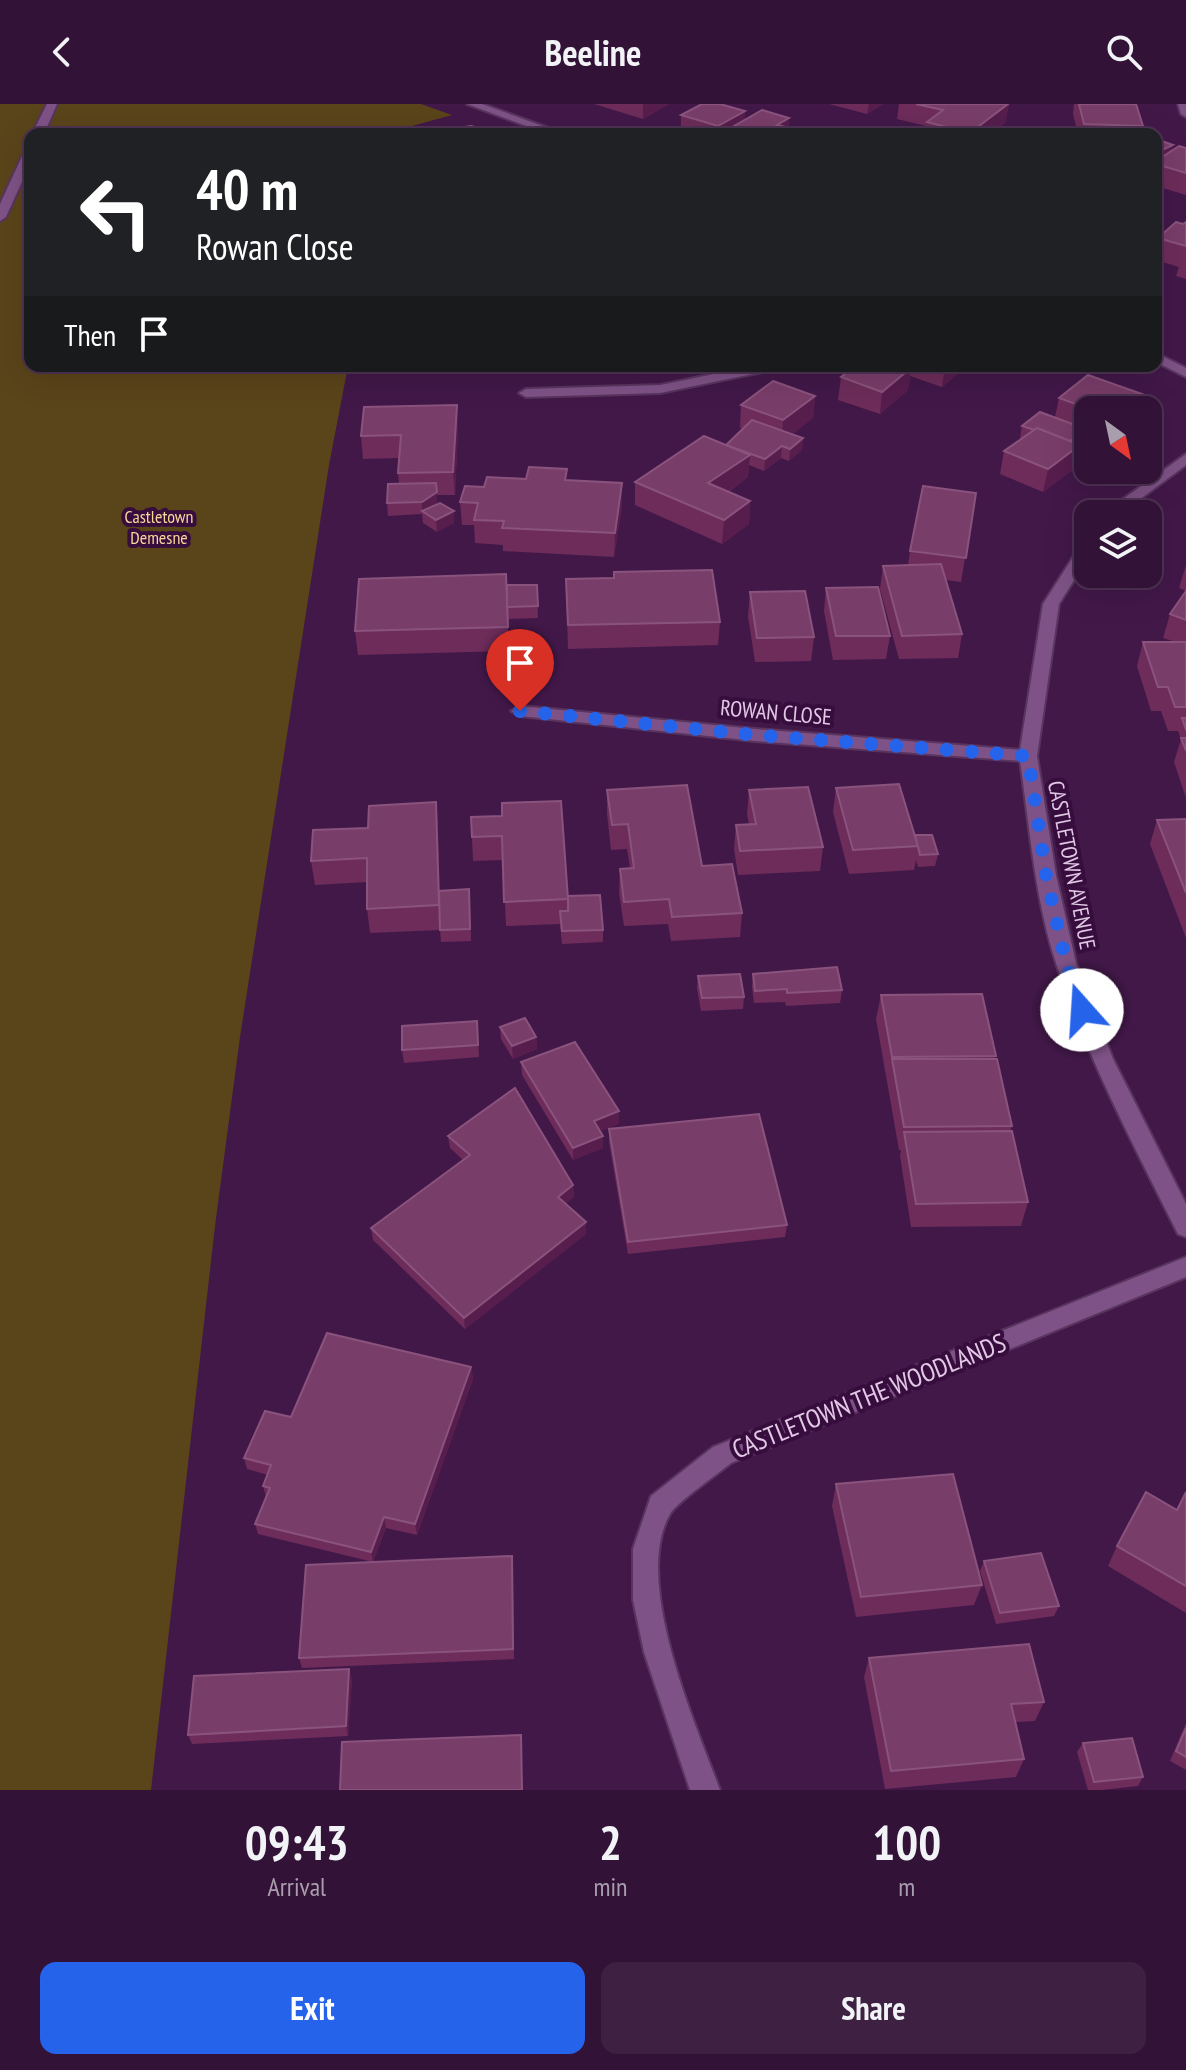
<!DOCTYPE html>
<html lang="en">
<head>
<meta charset="utf-8">
<style>
	:root { --surface:#321237; --page:#3d2042; --text:#f1f3f6; --muted:#a89ead; --line:#4d3252; --accent:#2563eb }
	body { margin:0; font-family:"PT Sans Narrow",sans-serif; background:var(--page); color:var(--text); height:100vh; display:flex; flex-direction:column; font-size:30px; white-space:nowrap }
	* { box-sizing:border-box; margin:0 }
	p { font-size:26px; color:var(--muted) }
	.icon { flex:none; width:44px; height:44px; fill:none; stroke:currentColor; stroke-width:2; stroke-linecap:round; stroke-linejoin:round }
	.map { position:relative; height:1686px; overflow:hidden }
	.side { display:flex; flex-direction:column; background:var(--surface); flex:1 }
	.side>* { flex:none }
	.top-card { position:absolute; left:24px; top:24px; width:1138px; height:244px; border-radius:16px; box-shadow:0 8px 32px #0002,0 0 0 2px var(--line); background:#202124; color:#fff; overflow:hidden }
	.needle { width:52px; rotate:147deg }
	.fabs { position:absolute; left:1074px; top:292px; display:grid; gap:16px }
	.fabs a { display:grid; place-items:center; width:88px; height:88px; border-radius:16px; background:var(--surface); box-shadow:0 8px 32px #0002,0 0 0 2px var(--line); font-size:40px }
	.pin { position:absolute; display:grid; place-items:center; width:68px; height:68px; color:#fff; margin:-82px -34px; border-radius:50% 50% 50% 0; rotate:-45deg; box-shadow:0 0 8px #0007 }
	.pin .icon { rotate:45deg }
	.me { position:absolute; width:88px; margin:-44px; rotate:341deg; stroke-linejoin:round; filter:drop-shadow(0 0 6px #0008) }
	.turn { display:flex; align-items:center; gap:28px; height:168px; padding:0 40px; font-size:36px }
	.turn .icon { width:104px; height:104px; stroke-width:2.5 }
	.turn b { display:block; font-size:56px; line-height:68px }
	.then { display:flex; align-items:center; height:76px; padding:0 40px; background:#0003; gap:16px; font-size:30px }
	.eta { display:flex; justify-content:space-evenly; align-items:center; height:136px; text-align:center }
	.eta b { font-size:48px; font-weight:600; line-height:56px }
	.cta { display:flex; gap:16px; margin-top:auto; padding:16px 40px }
	.cta a { flex:1; height:92px; border-radius:16px; background:var(--accent); color:#fff; font-size:32px; font-weight:600; line-height:92px; text-align:center }
	.cta a+a { background:var(--page); color:var(--text) }
	header { display:flex; justify-content:space-between; align-items:center; height:104px; padding:0 40px; background:var(--surface); font-size:36px; font-weight:600 }
	.map>svg:first-child { display:block }
</style>
</head>
<body>
<header><svg class="icon" aria-label="back" viewBox="0 0 24 24"><path d="M15 5l-7 7 7 7"/></svg>Beeline<svg class="icon" aria-label="search" viewBox="0 0 24 24"><circle cx="10" cy="10" r="6"/><path d="M15 15l6 6"/></svg></header>
<div class="map">
<svg width="1186" height="1686" viewBox="0 0 1186 1686">
	<rect width="100%" height="100%" fill="#421849"/>
	<polygon fill="#5a441a" points="0,0 421,0 452,11 383,30 30,30 30,262 348,262 329,361 240,933 215,1122 151,1686 0,1686"/>
	<g fill="none" stroke-linecap="round" stroke-linejoin="round">
		<defs>
			<g id="minor">
				<polygon points="47,0 57,0 44,30 32,30"/>
				<polygon points="467,0 482,0 565,30 548,30"/>
				<polygon points="1178,0 1186,0 1186,13 1181,10"/>
				<polygon points="30,45 30,60 6,113 0,117 0,100 24,48"/>
				<polygon points="1156,249 1186,264 1186,273 1156,258"/>
				<polygon points="753,262 780,262 773,266 660,289 526,293 519,289 526,285 660,281"/>
				<polygon points="1186,350 1186,361 1120,410 1102,410"/>
				<path d="M1088 437V454L1059 500 1037 652 1056 771 1076 859 1113 955 1186 1100V1133L1178 1130C1134 1042 1088 955 1057 862 1035 797 1030 725 1020 657L755 637 520 612 511 607 520 602 755 625 1020 646 1043 500 1082 439Z"/>
				<path d="M1186 1153V1173L731 1359C718 1370 677 1398 670 1410 632 1477 695 1619 720 1686H690L644 1548 633 1496V1445L651 1392 713 1343Z"/>
			</g>
		</defs>
		<use href="#minor" stroke="#58345e" stroke-width="4"/>
		<use href="#minor" fill="#7e5286" fill-rule="evenodd"/>
	</g>
	<g fill="#6d2c5a">
		<polygon points="594,0 669,0 643,15"/>
		<polygon points="829,0 883,0 867,10"/>
		<polygon points="899,0 1009,0 1005,19 991,30 925,30 926,22 897,15"/>
		<polygon points="1074,0 1136,0 1143,22 1141,30 1078,30 1073,10"/>
		<polygon points="745,7 744,16 789,24 789,30 681,30 681,11"/>
		<polygon points="1156,35 1173,41 1171,47 1186,44 1186,91 1156,82"/>
		<polygon points="1186,118 1186,175 1176,172 1179,163 1156,156 1156,141 1158,134"/>
		<polygon points="855,262 967,262 942,283 910,272 908,286 880,310 838,296 841,273"/>
		<polygon points="815,292 813,314 792,330 803,334 802,346 789,357 781,354 764,367 749,361 748,373 728,388 750,397 749,420 722,440 635,401 635,378 726,341 743,324 740,324 741,301"/>
		<polygon points="1059,294 1141,306 1088,306 1088,329 1085,328 1083,336 1078,340 1075,364 1043,388 1000,370 1004,347 1022,335 1020,334 1022,322 1055,313"/>
		<polygon points="458,324 455,391 437,391 437,400 454,407 454,419 437,428 423,419 422,410 388,412 387,399 399,380 398,369 399,354 363,355 361,332"/>
		<polygon points="567,377 622,379 622,402 614,453 503,447 503,441 475,439 474,421 462,421 460,398 484,383"/>
		<polygon points="976,389 961,478 946,476 962,530 958,554 899,555 880,485 883,462 908,461 910,447"/>
		<polygon points="1186,461 1186,487 1179,484"/>
		<polygon points="566,475 720,518 718,541 568,545"/>
		<polygon points="507,481 537,481 538,514 508,515 508,513 508,547 358,551 355,527"/>
		<polygon points="826,484 890,532 886,555 833,556 824,507"/>
		<polygon points="1186,487 1186,694 1174,658 1181,635 1178,627 1168,627 1161,607 1151,607 1137,562 1143,538 1176,538 1163,534 1170,510"/>
		<polygon points="750,488 814,533 811,557 755,558 748,512"/>
		<polygon points="836,684 915,731 938,750 935,762 918,763 916,756 914,766 849,770 833,708"/>
		<polygon points="607,686 702,762 742,809 740,833 671,837 668,820 624,822 619,789 620,765 630,764 627,745 611,746 607,710"/>
		<polygon points="749,686 823,743 820,767 738,771 734,745 736,721 749,720 747,710"/>
		<polygon points="436,698 440,787 470,798 471,837 441,838 440,826 370,829 367,805 367,778 315,781 311,757 368,724"/>
		<polygon points="502,712 568,792 603,826 603,838 562,840 560,820 506,822 503,756 473,757 471,713"/>
		<polygon points="1186,715 1186,834 1150,740 1157,716"/>
		<polygon points="753,870 842,886 840,899 786,902 785,898 754,899 752,883"/>
		<polygon points="698,872 744,893 743,905 701,907 697,884"/>
		<polygon points="881,891 996,952 995,955 1012,1022 1010,1027 1028,1098 1021,1122 911,1123 900,1052 901,1046 899,1046 876,915"/>
		<polygon points="477,917 479,953 404,959 402,946"/>
		<polygon points="500,923 536,933 537,945 513,955 501,935"/>
		<polygon points="521,958 619,1020 600,1027 603,1044 573,1056 522,971"/>
		<polygon points="609,1025 787,1121 785,1133 628,1150 609,1038"/>
		<polygon points="448,1032 573,1081 574,1093 565,1100 586,1118 586,1130 465,1225 373,1136 371,1124 463,1056 450,1044"/>
		<polygon points="471,1263 473,1275 417,1431 386,1424 373,1458 513,1463 514,1555 302,1564 299,1554 373,1458 258,1430 255,1420 266,1393 263,1382 268,1371 247,1365 244,1354 291,1313"/>
		<polygon points="836,1380 982,1481 974,1501 856,1513 832,1402"/>
		<polygon points="1186,1387 1186,1509 1108,1462 1117,1442 1177,1406"/>
		<polygon points="984,1457 1059,1502 1054,1512 996,1520 980,1467"/>
		<polygon points="869,1554 1044,1598 1035,1617 1015,1618 1024,1655 1016,1673 885,1685 864,1573"/>
		<polygon points="352,1575 348,1632 192,1640 188,1631"/>
		<polygon points="1186,1619 1186,1666 1170,1657"/>
		<polygon points="1083,1639 1143,1673 1138,1682 1102,1686 1088,1686 1077,1648"/>
	</g>
	<g fill="#561d4d">
		<polygon points="643,0 669,0 643,15"/>
		<polygon points="869,0 883,0 867,10"/>
		<polygon points="1009,0 1005,19 991,30 969,30 970,29"/>
		<polygon points="745,7 744,26 729,25 728,30 718,30 718,22"/>
		<polygon points="789,14 789,30 776,30 777,21"/>
		<polygon points="1173,41 1168,61 1156,60 1156,49"/>
		<polygon points="945,262 967,262 942,283"/>
		<polygon points="911,264 908,286 880,310 882,288"/>
		<polygon points="1145,291 1141,306 1127,306"/>
		<polygon points="815,292 813,314 782,339 783,316"/>
		<polygon points="457,301 458,324 455,391 453,368"/>
		<polygon points="1086,325 1083,336 1065,351 1068,339"/>
		<polygon points="803,334 802,346 789,357 790,345"/>
		<polygon points="1080,341 1075,364 1043,388 1048,365"/>
		<polygon points="782,342 781,354 764,367 765,355"/>
		<polygon points="750,351 748,373 707,402 708,379"/>
		<polygon points="622,379 622,402 614,453 615,429"/>
		<polygon points="437,388 437,400 422,407 422,398"/>
		<polygon points="750,397 749,420 722,440 724,416"/>
		<polygon points="454,407 454,419 437,428 436,416"/>
		<polygon points="436,698 438,722 441,825 439,801"/>
		<polygon points="536,933 537,945 513,955 512,942"/>
		<polygon points="619,1007 619,1020 594,1030 594,1017"/>
		<polygon points="603,1032 603,1044 573,1056 573,1044"/>
		<polygon points="573,1081 574,1093 558,1106 558,1093"/>
		<polygon points="586,1118 586,1130 465,1225 464,1214"/>
		<polygon points="471,1263 473,1275 417,1431 415,1420"/>
		<polygon points="384,1413 386,1424 373,1458 371,1448"/>
		<polygon points="349,1565 352,1575 348,1632 346,1622"/>
	</g>
	<g fill="#793d6a" stroke="#8a537d" stroke-width="2">
		<polygon points="702,0 720,0 745,7 718,22 681,11"/>
		<polygon points="916,0 1008,0 970,29 927,18 943,6"/>
		<polygon points="1079,0 1136,0 1143,22 1084,20"/>
		<polygon points="762,6 789,14 777,21 789,24 779,30 746,30 729,25"/>
		<polygon points="471,22 486,26 480,30 482,30 447,30 459,24"/>
		<polygon points="1006,23 1029,29 1028,30 997,30"/>
		<polygon points="1129,26 1140,30 1122,30"/>
		<polygon points="1156,35 1173,41 1156,49"/>
		<polygon points="1179,42 1186,44 1186,69 1156,60 1156,57"/>
		<polygon points="1176,118 1183,120 1186,118 1186,142 1158,134"/>
		<polygon points="855,262 904,262 911,264 882,288 841,273"/>
		<polygon points="1088,271 1145,291 1127,306 1092,306 1059,294"/>
		<polygon points="773,277 815,292 783,316 741,301"/>
		<polygon points="457,301 453,368 398,369 401,331 361,332 364,303"/>
		<polygon points="1040,308 1086,325 1070,337 1037,324 1034,326 1022,322"/>
		<polygon points="752,316 803,334 790,345 782,342 765,355 726,341"/>
		<polygon points="1037,324 1080,341 1048,365 1004,347"/>
		<polygon points="704,332 750,351 708,379 750,397 724,416 635,378"/>
		<polygon points="529,363 567,365 565,376 622,379 615,429 502,424 504,417 474,416 478,399 460,398 465,382 484,383 487,373 526,375"/>
		<polygon points="436,379 437,388 422,398 387,399 388,380"/>
		<polygon points="923,382 976,389 966,454 910,447"/>
		<polygon points="440,399 454,407 436,416 422,407"/>
		<polygon points="941,460 962,530 902,532 883,462"/>
		<polygon points="712,466 720,518 568,521 566,475 614,474 614,468"/>
		<polygon points="506,470 508,523 355,527 359,475"/>
		<polygon points="507,481 537,481 538,502 507,503"/>
		<polygon points="878,483 890,532 836,532 826,484"/>
		<polygon points="805,487 814,533 757,534 750,488"/>
		<polygon points="1186,487 1186,516 1170,510"/>
		<polygon points="1143,538 1186,538 1186,603 1175,603 1168,583 1158,583"/>
		<polygon points="1182,614 1186,614 1186,626"/>
		<polygon points="1181,634 1186,634 1186,647"/>
		<polygon points="899,680 918,742 853,746 836,684"/>
		<polygon points="687,681 702,762 732,760 742,809 672,813 669,795 624,798 620,765 634,764 628,720 612,721 607,686"/>
		<polygon points="808,683 823,743 740,747 736,721 756,720 749,686"/>
		<polygon points="561,697 568,795 504,798 502,732 472,733 471,713 502,712 502,699"/>
		<polygon points="436,698 439,801 367,805 367,754 311,757 313,726 368,724 369,702"/>
		<polygon points="1186,715 1186,789 1157,716"/>
		<polygon points="915,731 932,731 938,750 920,751"/>
		<polygon points="469,785 470,825 440,826 439,787"/>
		<polygon points="600,791 603,826 562,827 560,807 568,807 568,792"/>
		<polygon points="837,863 842,886 787,889 787,885 755,887 753,870"/>
		<polygon points="740,870 744,893 702,894 698,872"/>
		<polygon points="982,890 996,952 892,953 881,891"/>
		<polygon points="525,914 536,933 512,942 500,923"/>
		<polygon points="477,917 478,941 402,946 402,922"/>
		<polygon points="575,938 619,1007 594,1017 603,1032 573,1044 521,958"/>
		<polygon points="892,955 997,955 1012,1022 904,1023"/>
		<polygon points="515,984 573,1081 558,1093 586,1118 464,1214 371,1124 470,1051 448,1032"/>
		<polygon points="759,1010 787,1121 628,1138 609,1025"/>
		<polygon points="1012,1027 1028,1098 916,1100 904,1028"/>
		<polygon points="327,1229 471,1263 415,1420 384,1413 371,1448 255,1420 270,1384 263,1382 271,1361 244,1354 265,1307 291,1313"/>
		<polygon points="953,1370 982,1481 861,1493 836,1380"/>
		<polygon points="1146,1388 1177,1406 1186,1388 1186,1482 1117,1442"/>
		<polygon points="1041,1449 1059,1502 1000,1509 984,1457"/>
		<polygon points="512,1452 513,1545 299,1554 306,1461"/>
		<polygon points="1029,1540 1044,1598 1011,1600 1024,1655 891,1667 869,1554"/>
		<polygon points="349,1565 346,1622 188,1631 194,1572"/>
		<polygon points="1186,1624 1186,1653 1176,1647"/>
		<polygon points="521,1631 522,1686 340,1686 342,1638"/>
		<polygon points="1132,1634 1143,1673 1094,1678 1083,1639"/>
	</g>
	<g fill="none" stroke-linecap="round" stroke-linejoin="round">
		<polyline stroke="#2563eb" stroke-width="14" stroke-dasharray="0 25.2" points="520,607 755,631 1028,652 1046,771 1066,859 1082,906"/>
	</g>
	<g text-anchor="middle" stroke-width="8" stroke-linejoin="round" paint-order="stroke">
		<g font-size="18" fill="#f8d699" stroke="#370d3e">
			<text x="159" y="419">Castletown<tspan x="159" dy="21">Demesne</tspan></text>
		</g>
		<g font-size="22" fill="#e2c9e6" stroke="#370d3e">
			<text transform="translate(776 608) rotate(5)" y="8">ROWAN CLOSE</text>
			<text transform="translate(1072 761) rotate(79)" y="8">CASTLETOWN AVENUE</text>
		</g>
		<g font-size="26" fill="#e2c9e6" stroke="#370d3e">
			<text transform="translate(869 1292) rotate(-22)" y="9">CASTLETOWN THE WOODLANDS</text>
		</g>
	</g>
</svg>
<div class="fabs">
<a><svg class="needle" viewBox="-14 -14 28 28"><path d="M0-13l5 13h-10z" fill="#e53935"/><path d="M0 13l5-13h-10z" fill="#a89ead"/></svg></a>
<a><svg class="icon" aria-label="layers" viewBox="0 0 24 24"><path d="M12 4l9 5-9 5-9-5zM3 14l9 5 9-5"/></svg></a>
</div>
<div class="pin" style="left:520px;top:607px;background:#d93025"><svg class="icon" aria-label="arrive" viewBox="0 0 24 24"><path d="M6 21V4h12l-3 4 3 4H6"/></svg></div>
<svg class="me" style="left:1082px;top:906px" viewBox="-20 -20 40 40"><circle r="19" fill="#fff"/><path d="M0-13L10 11 0 6-10 11z" fill="#2563eb"/></svg>
<div class="top-card">
<div class="turn"><svg class="icon" aria-label="left" viewBox="0 0 24 24"><path d="M17 20v-9H6M10 6l-5 5 5 5"/></svg><div><b>40 m</b>Rowan Close</div></div>
<div class="then">Then<svg class="icon" aria-label="arrive" viewBox="0 0 24 24"><path d="M6 21V4h12l-3 4 3 4H6"/></svg></div>
</div>
</div>
<section class="side">
<div class="eta">
<div><b>09:43</b><p>Arrival</p></div>
<div><b>2</b><p>min</p></div>
<div><b>100</b><p>m</p></div>
</div>
<div class="cta"><a>Exit</a><a>Share</a></div>
</section>
</body>
</html>
